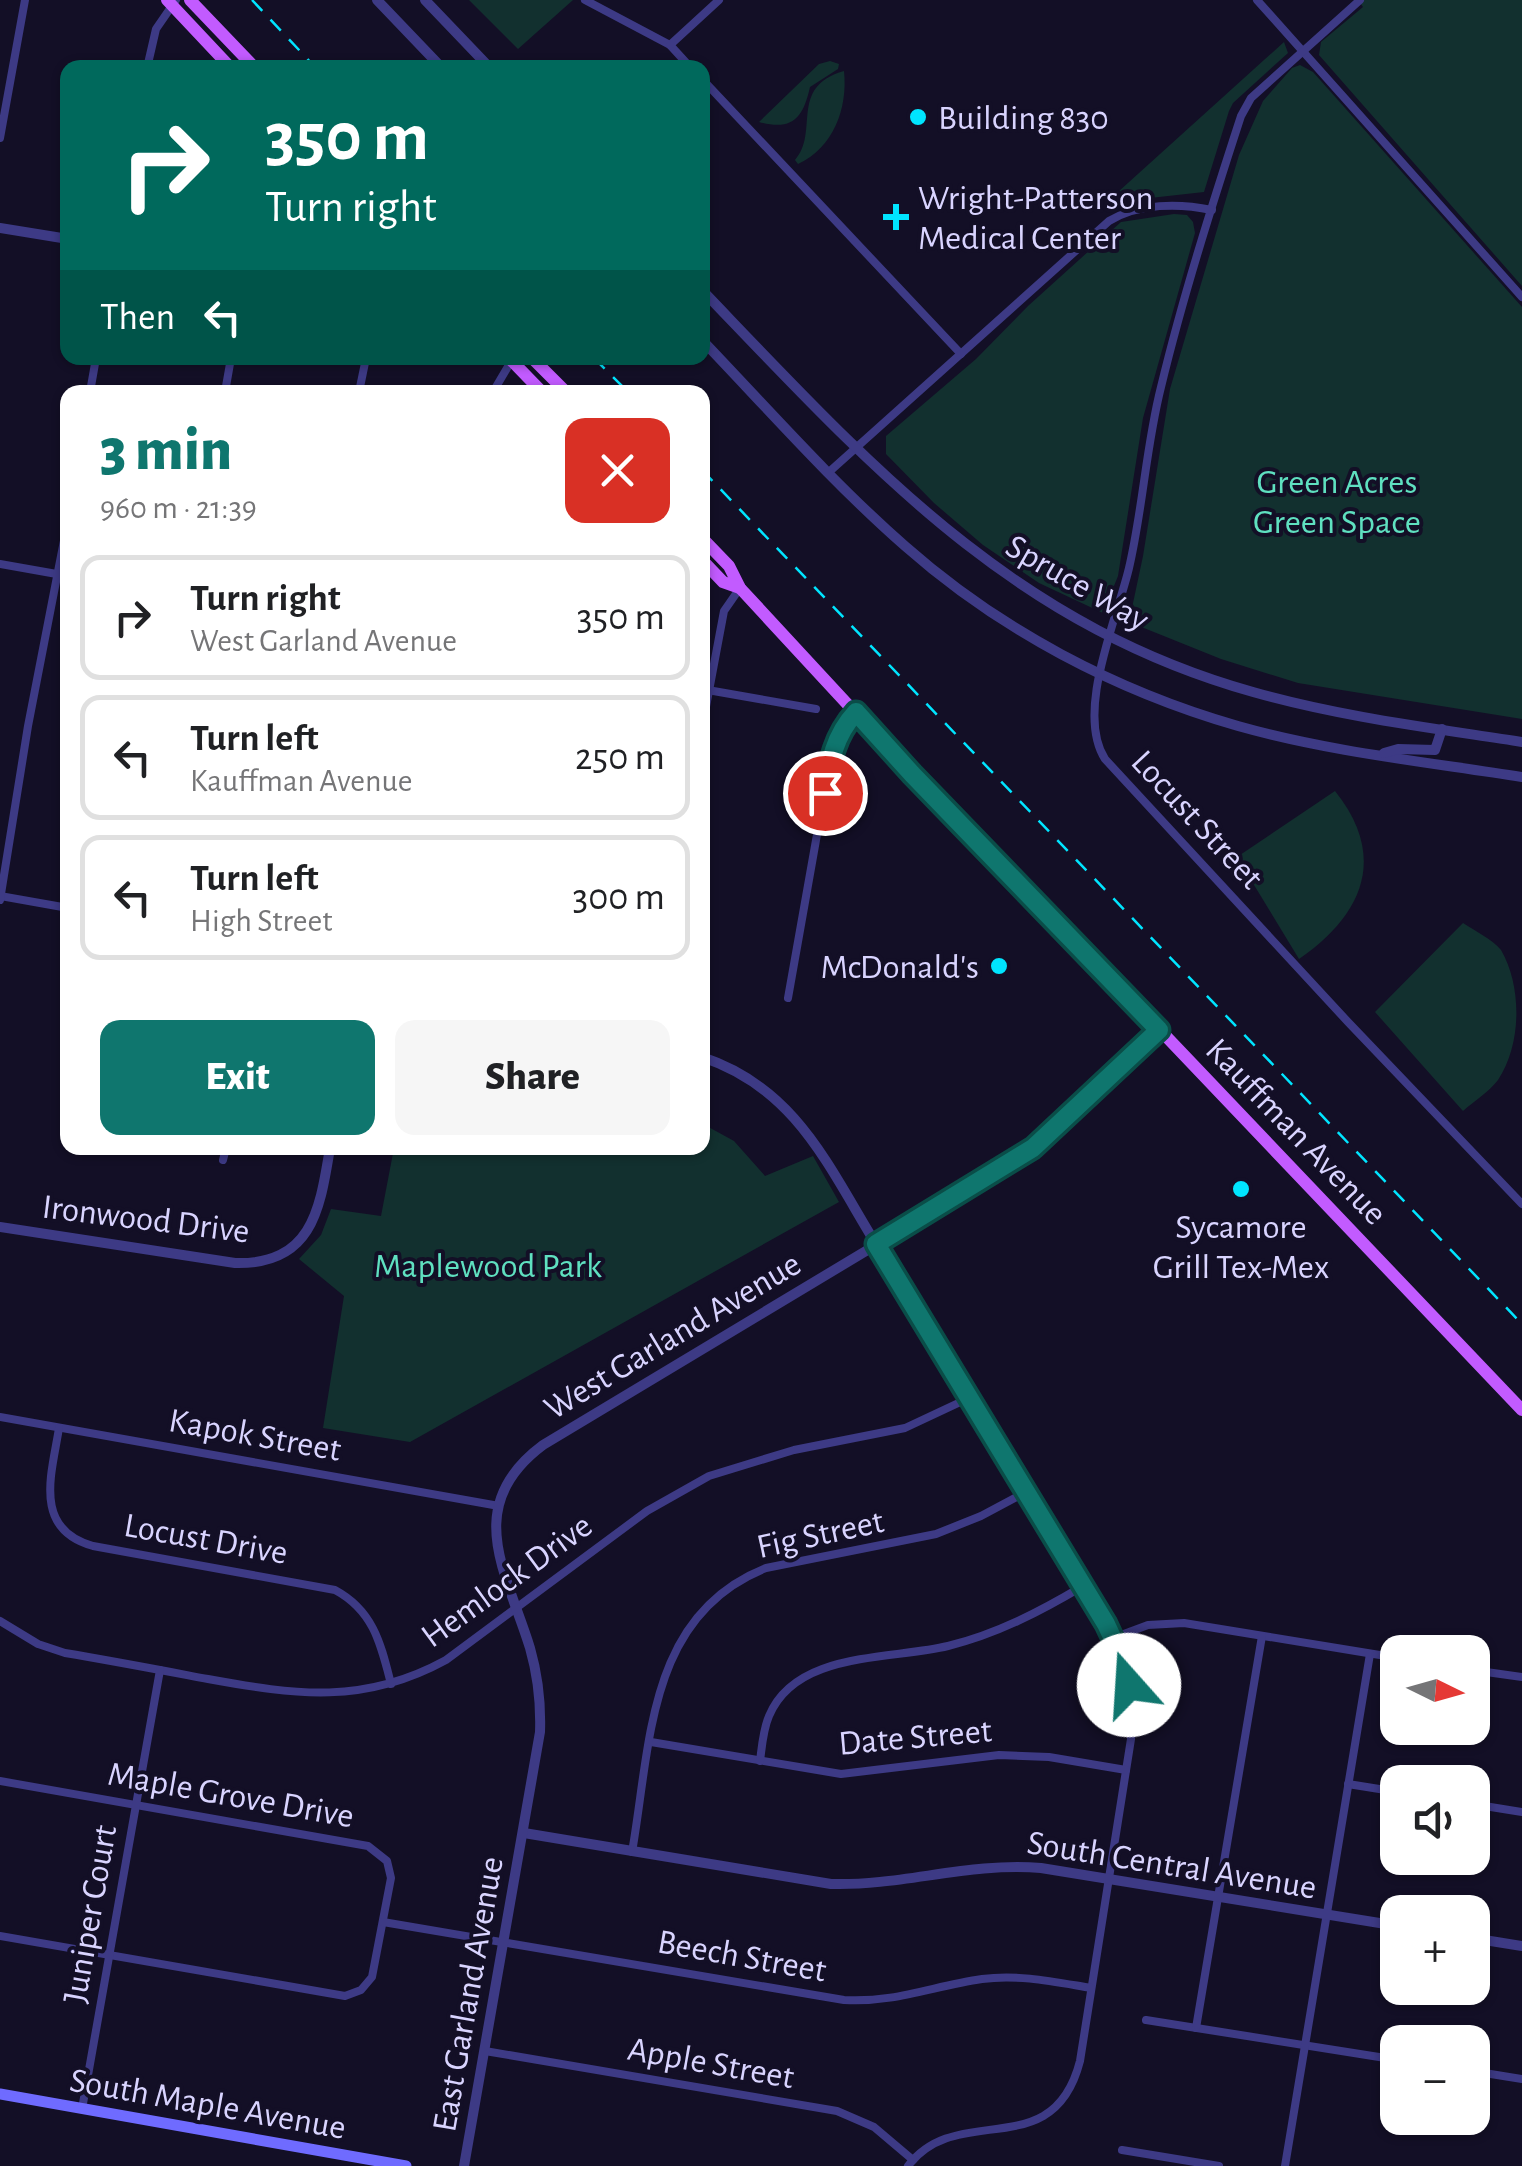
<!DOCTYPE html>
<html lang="en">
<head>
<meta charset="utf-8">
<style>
	:root { --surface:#fff; --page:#f6f6f6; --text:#202124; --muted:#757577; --line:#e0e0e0; --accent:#0f766e }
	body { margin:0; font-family:"Alegreya Sans",sans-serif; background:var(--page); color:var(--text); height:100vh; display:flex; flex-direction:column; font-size:38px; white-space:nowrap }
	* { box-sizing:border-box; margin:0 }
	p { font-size:32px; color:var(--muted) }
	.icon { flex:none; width:55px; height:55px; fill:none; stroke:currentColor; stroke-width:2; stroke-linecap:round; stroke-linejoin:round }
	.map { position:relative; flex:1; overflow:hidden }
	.sheet { position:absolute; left:60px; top:385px; width:650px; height:770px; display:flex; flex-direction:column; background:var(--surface); border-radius:20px; box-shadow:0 2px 8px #0004 }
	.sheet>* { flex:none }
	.guide { position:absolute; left:60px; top:60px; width:650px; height:305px; border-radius:20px; box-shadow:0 2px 8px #0004; background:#00695c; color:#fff; overflow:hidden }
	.needle { width:65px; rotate:95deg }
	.buttons { position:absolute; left:1380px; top:1635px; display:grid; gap:20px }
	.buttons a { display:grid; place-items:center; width:110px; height:110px; border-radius:20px; background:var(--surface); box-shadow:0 2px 8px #0004; font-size:50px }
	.pin { position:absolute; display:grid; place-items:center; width:85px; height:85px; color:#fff; margin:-42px; border:5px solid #fff; border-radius:50%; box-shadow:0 2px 10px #0007 }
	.me { position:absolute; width:110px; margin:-55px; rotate:341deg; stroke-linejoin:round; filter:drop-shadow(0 0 8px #0008) }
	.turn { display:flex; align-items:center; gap:35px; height:210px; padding:0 40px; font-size:45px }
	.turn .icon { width:130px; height:130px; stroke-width:2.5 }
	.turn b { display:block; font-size:70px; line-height:85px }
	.then { display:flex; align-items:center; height:95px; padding:0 40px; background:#0003; gap:20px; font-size:38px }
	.round { display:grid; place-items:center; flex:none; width:105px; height:105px; border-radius:20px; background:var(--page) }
	.summary { display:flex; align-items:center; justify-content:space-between; height:170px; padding:0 40px }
	h1 { font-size:60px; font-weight:800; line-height:75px; color:var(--accent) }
	.cta { display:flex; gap:20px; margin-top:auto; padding:20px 40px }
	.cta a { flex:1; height:115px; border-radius:20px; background:var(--accent); color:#fff; font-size:40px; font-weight:800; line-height:115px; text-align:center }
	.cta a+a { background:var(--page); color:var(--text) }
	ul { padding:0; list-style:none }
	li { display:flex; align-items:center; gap:30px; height:125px; margin:0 20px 15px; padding:0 20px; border:5px solid var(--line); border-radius:20px }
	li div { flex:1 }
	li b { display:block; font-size:38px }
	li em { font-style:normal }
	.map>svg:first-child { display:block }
</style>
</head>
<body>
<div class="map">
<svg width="1522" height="2166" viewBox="0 0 1522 2166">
	<rect width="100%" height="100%" fill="#130f26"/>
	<g fill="#12302f">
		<polygon points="469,0 573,0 518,49"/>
		<polygon points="1358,0 1522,0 1522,286 1319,55 1321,42 1363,7"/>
		<polygon points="1284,42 1288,53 1233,103 1229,111 1204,192 1141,199 1118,192"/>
		<path d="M830 61 839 64 838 69 810 87C803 118 793 131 759 122L819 64Z"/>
		<polygon points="1300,65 1313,72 1522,307 1522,719 1298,683 1221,659 1129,622 1143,556 1170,389 1239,155 1263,101 1292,68"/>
		<path d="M844 71C848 109 833 148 798 164L795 160C820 132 788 87 844 71Z"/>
		<polygon points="1174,214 1187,215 1193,222 1195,233 1143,418 1118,576 1103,613 1039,583 983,545 934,503 886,454 886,436 976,359 1028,306 1121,222"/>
		<path d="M1335 791C1388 857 1363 915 1299 959L1237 857Z"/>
		<path d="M1463 923C1475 931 1492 939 1501 950 1522 986 1522 1044 1498 1080 1489 1092 1474 1101 1463 1111L1375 1012Z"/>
		<polygon points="703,1124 734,1141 765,1176 813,1156 839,1202 410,1442 323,1428 344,1296 299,1259 321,1235 331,1209 381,1216 394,1148 702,1148"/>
	</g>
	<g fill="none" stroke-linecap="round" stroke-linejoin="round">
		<g stroke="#3d3a85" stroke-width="8">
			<polyline points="585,0 670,45 691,68"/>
			<polyline points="1257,0 1522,297"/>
			<path d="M1360 0 1251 98 1241 116C1212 205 1183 296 1161 387 1146 446 1143 508 1129 568 1117 619 1075 712 1105 759L1348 1022 1522 1204"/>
			<polyline points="670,45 719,0"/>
			<polyline points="147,68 156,29 176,0"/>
			<polyline points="702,79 961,354"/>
			<polyline points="0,138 25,0"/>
			<polyline points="90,392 96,358"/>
			<polyline points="225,392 231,358"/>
			<polyline points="359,392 366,358"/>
			<polyline points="493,392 513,358"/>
			<path d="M829 472 1109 221C1139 203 1179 203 1212 210"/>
			<polyline points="0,564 68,576"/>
			<polyline points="702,689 816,709"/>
			<polyline points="702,728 724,611 740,588"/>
			<polyline points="0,896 68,908"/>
			<polyline points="0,900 28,726 68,520"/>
			<polyline points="788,998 832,750 842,729 856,711"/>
			<polyline points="92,1149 93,1148"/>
			<polyline points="223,1160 226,1148"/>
			<path d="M876 1244 1106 1624C1125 1660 1135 1698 1131 1739L1080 2061C1053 2166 958 2100 908 2166"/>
			<polyline points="0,1417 499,1506"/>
			<path d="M59 1428C52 1473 32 1529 93 1546L335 1590C374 1611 381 1645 391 1684"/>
			<path d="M0 1621 38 1644 65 1653C113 1661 160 1670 208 1679 296 1695 364 1705 446 1660L647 1511 709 1476 794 1450 905 1428 969 1398"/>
			<polyline points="1113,1638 1148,1625 1184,1623 1398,1658"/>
			<polyline points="1472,1670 1522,1677"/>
			<polyline points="651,1742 841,1774 999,1755 1049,1757 1126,1770"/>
			<path d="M760 1761C762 1746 763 1730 769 1716 796 1651 890 1660 948 1646 997 1634 1041 1611 1083 1586"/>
			<polyline points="0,1781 368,1846 387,1861 391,1878 372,1977 361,1990 345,1996 0,1936"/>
			<polyline points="1348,1784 1398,1792"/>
			<polyline points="1472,1804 1522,1812"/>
			<path d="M632 1852C651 1744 647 1615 766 1568L936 1534 981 1516 1026 1492"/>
			<path d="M383 1922 844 2000C895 2003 933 1986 982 1979 1019 1974 1055 1982 1091 1988"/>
			<polyline points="1146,2020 1398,2060"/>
			<polyline points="1196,2028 1262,1636"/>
			<polyline points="485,2051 837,2111 874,2127 913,2160"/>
			<polyline points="1472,2071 1522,2079"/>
			<polyline points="82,2109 160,1670"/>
			<polyline points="1122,2150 1219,2166"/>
			<polyline points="1285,2166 1370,1654"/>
		</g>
		<g stroke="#3d3a85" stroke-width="10">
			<polyline points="377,0 442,68"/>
			<polyline points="425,0 490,68"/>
			<polyline points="0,228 68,239"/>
			<path d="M702 290C870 465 1011 624 1253 692 1341 717 1432 728 1522 742"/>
			<path d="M702 340C769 410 833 483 905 546 1000 630 1116 691 1238 726 1330 752 1427 762 1522 777"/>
			<polyline points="1384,753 1398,749 1435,750 1442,729"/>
			<path d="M702 1057C796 1088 828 1166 876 1244"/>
			<path d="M0 1227 235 1263C313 1265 320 1208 330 1148"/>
			<path d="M524 1833 831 1884C902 1886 969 1862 1041 1868L1398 1926"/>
			<polyline points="1472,1938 1522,1946"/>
			<path d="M464 2166 540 1732C541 1703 538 1676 530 1648 507 1573 461 1506 543 1445L1014 1162 1046 1138 1159 1030"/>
		</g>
		<polyline stroke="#6f6bff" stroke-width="11" points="0,2094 406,2166"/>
		<g stroke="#c25bff" stroke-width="12">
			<polyline points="167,0 231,68"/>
			<polyline points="190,0 255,68"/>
			<polyline points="509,358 542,392"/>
			<polyline points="532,358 566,392"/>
			<polyline points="702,538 729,566 740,588 912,774 1061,926 1522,1410"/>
			<polyline points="702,560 723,582 740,588"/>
		</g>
		<g stroke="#00e5ff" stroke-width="2.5" stroke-dasharray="15 12" stroke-linecap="butt">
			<polyline points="252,0 316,68"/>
			<polyline points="594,358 628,392"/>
			<polyline points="702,470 1522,1324"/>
		</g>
	</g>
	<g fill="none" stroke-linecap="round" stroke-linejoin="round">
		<defs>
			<path id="route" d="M825 793C830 761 834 736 856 712L912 774 1159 1030 1033 1148 876 1244 1106 1624 1120 1654 1129 1685"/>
		</defs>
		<use href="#route" stroke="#0a4d48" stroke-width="25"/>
		<use href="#route" stroke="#0f766e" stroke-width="18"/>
	</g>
	<g fill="#00e5ff" stroke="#130f26" stroke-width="4">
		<circle cx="918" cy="117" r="10"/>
		<path d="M891 202h10v10h10v10h-10v10h-10v-10h-10v-10h10z"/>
		<circle cx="999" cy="966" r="10"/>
		<circle cx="1241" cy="1189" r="10"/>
	</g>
	<g text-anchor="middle" stroke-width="8" stroke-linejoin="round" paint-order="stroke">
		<g font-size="35" fill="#d9d4ff" stroke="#130f26" text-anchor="start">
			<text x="938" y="129">Building 830</text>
			<text x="918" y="209">Wright-Patterson<tspan x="918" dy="40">Medical Center</tspan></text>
			<text x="979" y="978" text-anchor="end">McDonald's</text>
			<text x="1241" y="1238" text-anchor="middle">Sycamore<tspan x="1241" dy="40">Grill Tex-Mex</tspan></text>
		</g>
		<g font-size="35" fill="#5fe0c0" stroke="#130f26">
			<text x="1337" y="493">Green Acres<tspan x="1337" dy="40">Green Space</tspan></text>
			<text x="488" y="1277">Maplewood Park</text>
		</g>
		<g font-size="35" fill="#d9d4ff" stroke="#130f26">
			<text transform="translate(1078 582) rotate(30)" y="12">Spruce Way</text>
			<text transform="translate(1198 819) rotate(47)" y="12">Locust Street</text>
			<text transform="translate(1297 1131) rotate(46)" y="12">Kauffman Avenue</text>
			<text transform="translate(146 1218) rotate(7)" y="12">Ironwood Drive</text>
			<text transform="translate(672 1335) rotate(-31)" y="12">West Garland Avenue</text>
			<text transform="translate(255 1434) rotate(10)" y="12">Kapok Street</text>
			<text transform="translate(820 1533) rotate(-12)" y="12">Fig Street</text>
			<text transform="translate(206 1538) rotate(10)" y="12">Locust Drive</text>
			<text transform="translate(506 1580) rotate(-36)" y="12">Hemlock Drive</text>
			<text transform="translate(915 1736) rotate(-5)" y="12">Date Street</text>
			<text transform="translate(231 1794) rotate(10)" y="12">Maple Grove Drive</text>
			<text transform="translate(1172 1864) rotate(9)" y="12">South Central Avenue</text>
			<text transform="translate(89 1914) rotate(-80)" y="12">Juniper Court</text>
			<text transform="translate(742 1955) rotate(10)" y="12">Beech Street</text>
			<text transform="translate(467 1994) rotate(-80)" y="12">East Garland Avenue</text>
			<text transform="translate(711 2062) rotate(10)" y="12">Apple Street</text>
			<text transform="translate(208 2103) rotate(10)" y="12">South Maple Avenue</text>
		</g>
	</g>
</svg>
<div class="buttons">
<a><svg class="needle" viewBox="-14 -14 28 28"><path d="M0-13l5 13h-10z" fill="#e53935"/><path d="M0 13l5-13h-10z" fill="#757577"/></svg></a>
<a><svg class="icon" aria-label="sound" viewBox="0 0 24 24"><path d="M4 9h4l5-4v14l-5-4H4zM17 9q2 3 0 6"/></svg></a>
<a>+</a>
<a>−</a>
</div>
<div class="pin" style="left:825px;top:793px;background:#d93025"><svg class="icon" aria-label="arrive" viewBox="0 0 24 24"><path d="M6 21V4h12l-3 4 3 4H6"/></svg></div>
<svg class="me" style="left:1129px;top:1685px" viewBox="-20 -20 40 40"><circle r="19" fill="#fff"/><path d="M0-13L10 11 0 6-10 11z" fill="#0f766e"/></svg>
<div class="guide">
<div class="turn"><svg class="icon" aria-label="right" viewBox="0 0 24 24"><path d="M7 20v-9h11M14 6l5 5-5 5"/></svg><div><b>350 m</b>Turn right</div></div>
<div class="then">Then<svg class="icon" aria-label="left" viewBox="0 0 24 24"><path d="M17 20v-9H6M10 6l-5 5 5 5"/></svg></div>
</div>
<section class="sheet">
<div class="summary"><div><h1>3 min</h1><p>960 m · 21:39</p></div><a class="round" style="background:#d93025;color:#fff"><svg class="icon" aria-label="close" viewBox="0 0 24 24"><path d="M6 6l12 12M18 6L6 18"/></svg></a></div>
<ul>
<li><svg class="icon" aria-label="right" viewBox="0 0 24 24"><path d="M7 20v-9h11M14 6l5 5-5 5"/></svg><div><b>Turn right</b><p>West Garland Avenue</p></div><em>350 m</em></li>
<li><svg class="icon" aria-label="left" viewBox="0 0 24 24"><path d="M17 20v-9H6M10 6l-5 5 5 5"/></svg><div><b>Turn left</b><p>Kauffman Avenue</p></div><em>250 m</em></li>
<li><svg class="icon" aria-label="left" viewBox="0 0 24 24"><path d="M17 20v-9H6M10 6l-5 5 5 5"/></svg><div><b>Turn left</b><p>High Street</p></div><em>300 m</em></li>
</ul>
<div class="cta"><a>Exit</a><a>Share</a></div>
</section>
</div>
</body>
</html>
